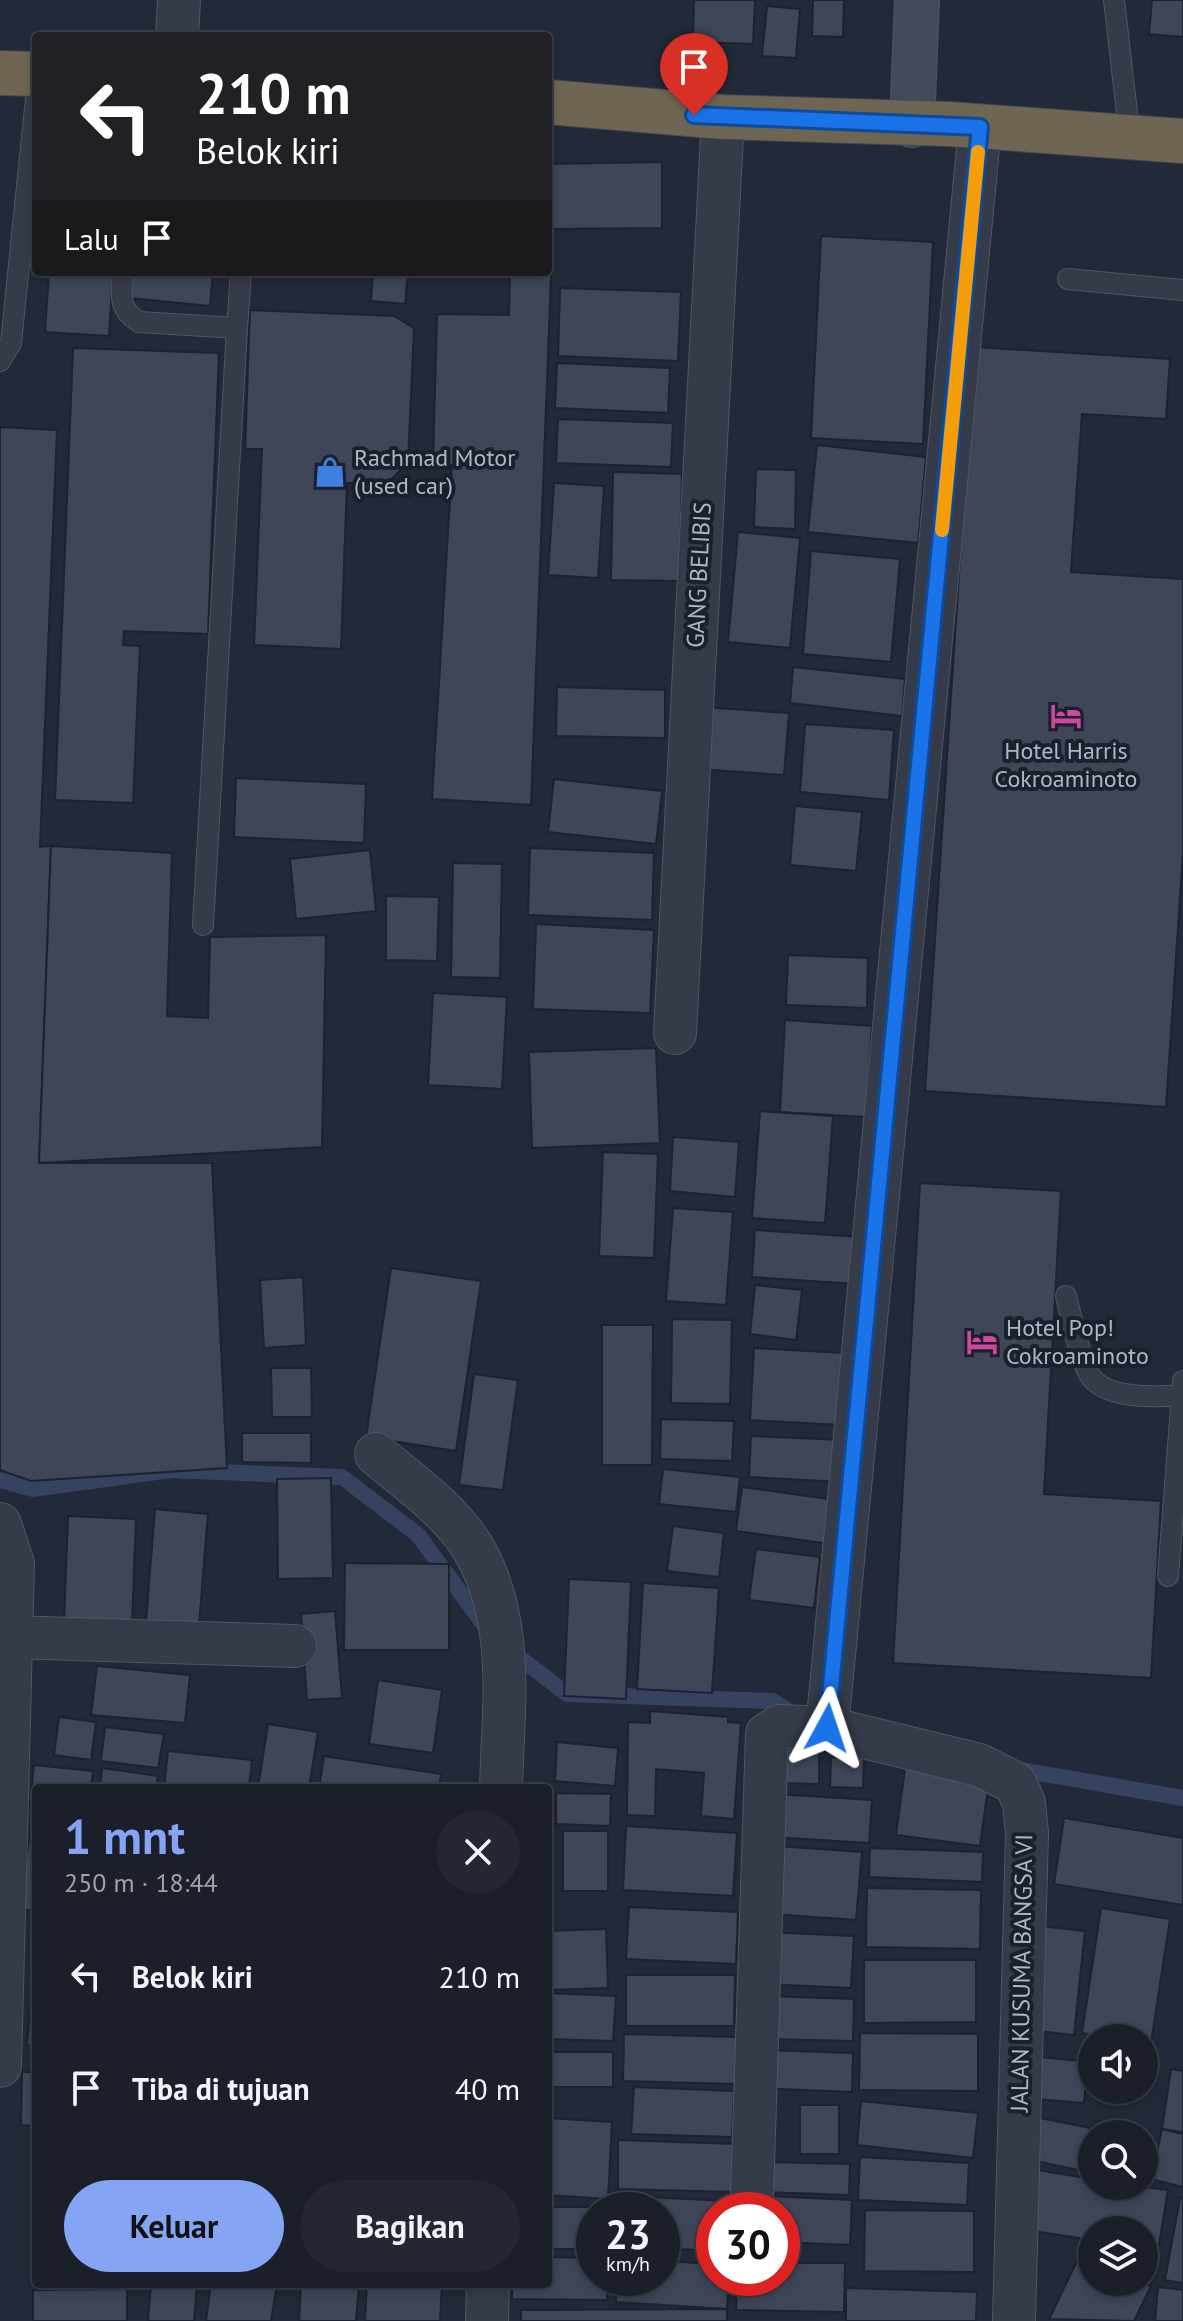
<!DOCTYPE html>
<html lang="id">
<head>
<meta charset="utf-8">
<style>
	:root { --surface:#1a1f2a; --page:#232732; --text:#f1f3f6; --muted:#9fa2a8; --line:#383d47; --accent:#86a4f4 }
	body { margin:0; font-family:"PT Sans",sans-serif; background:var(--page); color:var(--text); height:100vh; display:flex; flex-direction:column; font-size:30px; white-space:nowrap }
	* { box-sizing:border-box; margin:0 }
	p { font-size:26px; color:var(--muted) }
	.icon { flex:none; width:44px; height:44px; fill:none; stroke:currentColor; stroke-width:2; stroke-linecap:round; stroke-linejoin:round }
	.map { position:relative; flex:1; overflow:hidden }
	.side { position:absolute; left:32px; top:1784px; width:520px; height:504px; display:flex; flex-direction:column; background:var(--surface); border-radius:8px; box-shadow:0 4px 12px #0003,0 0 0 2px var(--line) }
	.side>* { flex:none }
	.top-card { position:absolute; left:32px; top:32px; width:520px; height:244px; border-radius:8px; box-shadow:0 4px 12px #0003,0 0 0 2px var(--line); background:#202124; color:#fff; overflow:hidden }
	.buttons { position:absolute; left:1078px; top:2024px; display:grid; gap:16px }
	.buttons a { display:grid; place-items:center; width:80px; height:80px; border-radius:50%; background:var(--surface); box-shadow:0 4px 12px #0003,0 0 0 2px var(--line); font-size:40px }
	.speed { position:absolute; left:576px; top:2192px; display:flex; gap:16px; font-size:40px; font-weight:700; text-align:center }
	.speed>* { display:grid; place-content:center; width:104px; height:104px; border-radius:50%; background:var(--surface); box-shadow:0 4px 12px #0003,0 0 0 2px var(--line); line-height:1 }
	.speed small { font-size:20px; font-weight:400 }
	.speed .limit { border:12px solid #d22; background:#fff; color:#111 }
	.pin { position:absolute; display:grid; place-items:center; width:68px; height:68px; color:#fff; margin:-82px -34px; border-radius:50% 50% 50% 0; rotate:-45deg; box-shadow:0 0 8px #0007 }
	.pin .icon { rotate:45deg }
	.me { position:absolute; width:88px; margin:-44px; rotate:5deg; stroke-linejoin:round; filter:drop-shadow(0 0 6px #0008) }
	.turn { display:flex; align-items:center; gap:28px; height:168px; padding:0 32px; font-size:36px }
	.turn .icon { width:104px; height:104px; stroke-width:2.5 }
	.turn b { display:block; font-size:56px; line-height:68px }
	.then { display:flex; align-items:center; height:76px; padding:0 32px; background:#0003; gap:16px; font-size:30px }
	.round { display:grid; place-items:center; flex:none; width:84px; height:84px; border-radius:42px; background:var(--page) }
	.overview { display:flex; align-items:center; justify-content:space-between; height:136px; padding:0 32px }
	h1 { font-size:48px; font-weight:800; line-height:60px; color:var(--accent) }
	.primary-button { display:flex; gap:16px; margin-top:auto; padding:16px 32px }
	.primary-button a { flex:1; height:92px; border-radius:48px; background:var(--accent); color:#111; font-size:32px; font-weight:800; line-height:92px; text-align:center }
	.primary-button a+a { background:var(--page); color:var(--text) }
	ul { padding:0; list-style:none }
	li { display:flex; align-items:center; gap:24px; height:112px; padding:0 32px }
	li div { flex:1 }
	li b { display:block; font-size:30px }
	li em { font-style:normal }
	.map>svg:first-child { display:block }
</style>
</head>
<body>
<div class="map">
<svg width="1183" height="2321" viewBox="0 0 1183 2321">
	<rect width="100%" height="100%" fill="#222938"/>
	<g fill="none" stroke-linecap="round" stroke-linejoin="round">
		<g stroke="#36425f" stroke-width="16">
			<polyline points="0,1480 33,1489 171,1470 342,1477 418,1535 488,1630"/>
			<polyline points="507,1648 567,1694 773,1701 796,1716"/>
			<polyline points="1010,1768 1183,1798"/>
		</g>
	</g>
	<g fill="#3e4658" stroke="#1d222f" stroke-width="2">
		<polygon points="694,0 755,0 753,44 693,42"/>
		<polygon points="813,0 844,0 843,37 812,36"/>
		<polygon points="1152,0 1183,0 1183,37 1149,34"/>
		<polygon points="767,6 800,9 796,58 762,56"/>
		<polygon points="662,162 662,228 548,229 548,164"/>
		<polygon points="821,236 933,242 923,444 811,438"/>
		<polygon points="548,249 552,249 531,805 432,799 452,465 433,464 437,314 509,315 510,272 548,272"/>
		<polygon points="49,272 113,272 109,336 45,332"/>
		<polygon points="132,272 213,272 210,306 129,298"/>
		<polygon points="373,272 408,272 405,304 371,301"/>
		<polygon points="560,288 681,292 678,361 558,356"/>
		<polygon points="250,310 394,316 414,328 408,462 387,484 347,483 341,649 254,645 262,449 245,449"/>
		<polygon points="974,347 1170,359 1166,419 1082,414 1071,572 1183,579 1183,853 1166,1107 925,1091"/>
		<polygon points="73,348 219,353 208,634 124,631 123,645 140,646 133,803 55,800"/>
		<polygon points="557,363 670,368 668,413 555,408"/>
		<polygon points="558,419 673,423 671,467 556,463"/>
		<polygon points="0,427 57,430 40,847 51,846 39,1163 212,1163 227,1468 31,1481 0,1470"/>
		<polygon points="817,445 926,457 918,543 808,532"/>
		<polygon points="756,469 796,470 795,529 754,527"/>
		<polygon points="613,472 682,474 679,581 611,580"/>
		<polygon points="554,483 604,486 598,578 548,575"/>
		<polygon points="738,532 800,538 790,648 728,642"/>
		<polygon points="811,551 900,559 891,662 803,654"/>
		<polygon points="793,667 905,679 902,716 790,703"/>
		<polygon points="557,687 665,690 665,738 556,736"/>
		<polygon points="702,707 789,713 784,775 697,769"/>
		<polygon points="805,724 894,730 889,800 800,792"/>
		<polygon points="236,778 366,784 364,843 234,837"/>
		<polygon points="554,779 662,791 656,844 548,832"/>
		<polygon points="795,806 862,812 856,871 790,865"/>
		<polygon points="51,846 172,853 167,1016 208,1018 210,937 326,935 322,1147 39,1163"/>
		<polygon points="530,848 654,853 652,920 528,915"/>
		<polygon points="370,850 376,911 296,919 290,859"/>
		<polygon points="453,863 502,864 500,978 451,977"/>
		<polygon points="386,896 439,897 437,961 386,960"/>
		<polygon points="536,924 654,930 650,1013 533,1009"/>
		<polygon points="788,955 868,958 867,1008 786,1005"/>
		<polygon points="433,993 507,997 502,1089 428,1085"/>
		<polygon points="785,1020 872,1026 865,1117 780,1112"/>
		<polygon points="656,1048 660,1143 532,1148 529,1052"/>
		<polygon points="760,1111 833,1116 825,1223 752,1218"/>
		<polygon points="673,1137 739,1142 735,1197 670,1191"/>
		<polygon points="603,1152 658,1154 654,1258 599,1256"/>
		<polygon points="920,1183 1061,1191 1044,1494 1161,1501 1151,1678 893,1663"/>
		<polygon points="673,1208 733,1212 726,1305 666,1301"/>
		<polygon points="755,1230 860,1237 856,1284 752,1277"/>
		<polygon points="391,1268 481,1281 456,1451 366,1437"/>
		<polygon points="303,1277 306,1345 264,1348 260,1280"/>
		<polygon points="755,1285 802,1290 796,1340 750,1334"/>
		<polygon points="672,1319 732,1320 730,1404 671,1403"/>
		<polygon points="602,1325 653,1325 652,1465 602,1465"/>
		<polygon points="754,1348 844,1353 841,1425 750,1420"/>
		<polygon points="271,1368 311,1368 312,1417 272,1417"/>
		<polygon points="474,1374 518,1380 503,1490 459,1485"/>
		<polygon points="661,1419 734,1421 732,1461 660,1459"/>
		<polygon points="242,1433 311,1433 311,1463 242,1462"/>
		<polygon points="751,1436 843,1440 842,1482 749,1477"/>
		<polygon points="663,1469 740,1477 736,1512 659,1504"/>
		<polygon points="331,1478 333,1578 278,1579 277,1479"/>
		<polygon points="742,1487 843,1501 837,1545 736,1531"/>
		<polygon points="155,1509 208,1514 199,1625 146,1621"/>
		<polygon points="68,1516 136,1519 132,1624 64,1622"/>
		<polygon points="673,1526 724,1533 719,1577 667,1571"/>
		<polygon points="756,1549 820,1557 814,1608 749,1600"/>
		<polygon points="345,1563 449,1564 449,1650 344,1650"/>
		<polygon points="569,1579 631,1582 626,1699 564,1696"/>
		<polygon points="643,1583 719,1588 712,1693 637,1689"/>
		<polygon points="335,1611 342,1698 307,1700 301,1614"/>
		<polygon points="97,1666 190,1675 185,1723 91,1715"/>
		<polygon points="378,1680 442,1690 433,1753 369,1744"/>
		<polygon points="650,1711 728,1717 728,1722 741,1723 734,1819 701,1816 704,1773 656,1769 655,1816 627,1815 628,1722 650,1723"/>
		<polygon points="59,1717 96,1722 91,1760 54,1755"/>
		<polygon points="268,1724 318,1732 309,1788 258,1788"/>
		<polygon points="105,1727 164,1734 158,1768 101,1761"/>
		<polygon points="557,1742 618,1748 615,1786 555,1781"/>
		<polygon points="774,1746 819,1747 819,1784 773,1783"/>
		<polygon points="168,1751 252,1760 249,1788 164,1788"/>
		<polygon points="324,1756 441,1774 439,1788 319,1788"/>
		<polygon points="831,1757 864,1758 863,1788 830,1787"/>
		<polygon points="906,1761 990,1774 980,1846 896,1835"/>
		<polygon points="34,1765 93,1771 91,1788 36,1788 36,1806 30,1805"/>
		<polygon points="102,1768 158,1776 156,1788 100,1788"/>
		<polygon points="556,1793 611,1794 610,1826 556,1824"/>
		<polygon points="776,1794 872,1800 869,1843 773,1837"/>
		<polygon points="32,1816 36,1816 36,1911 20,1909"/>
		<polygon points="1064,1818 1183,1838 1183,1905 1054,1884"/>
		<polygon points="626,1826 737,1833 733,1896 623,1890"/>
		<rect x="563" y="1831" width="45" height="60"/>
		<polygon points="777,1846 862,1852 856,1920 772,1914"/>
		<polygon points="870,1848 983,1852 982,1882 869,1877"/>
		<polygon points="867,1888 981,1890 980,1949 866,1947"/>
		<polygon points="629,1907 738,1912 736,1964 626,1959"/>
		<polygon points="1101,1908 1170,1919 1151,2043 1144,2042 1144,2038 1118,2038 1082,2033"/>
		<polygon points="1039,1926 1085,1931 1074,2035 1029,2030"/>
		<polygon points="606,1929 608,1988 548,1990 548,1931"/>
		<polygon points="765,1932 854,1936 851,1988 763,1984"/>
		<polygon points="864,1960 976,1960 976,2022 864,2023"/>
		<polygon points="626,1975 735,1975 734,2026 626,2026"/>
		<polygon points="548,1993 616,1996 613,2041 548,2039"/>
		<polygon points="766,1996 854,1999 853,2041 765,2039"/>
		<polygon points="31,1999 36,1999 36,2046 27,2045"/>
		<polygon points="860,2033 978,2034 978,2091 859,2090"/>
		<polygon points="624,2034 737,2037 735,2084 623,2081"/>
		<polygon points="760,2050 853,2053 852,2092 758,2088"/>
		<rect x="548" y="2052" width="65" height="35"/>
		<polygon points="1040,2057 1088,2062 1084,2103 1036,2099"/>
		<polygon points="1171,2069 1183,2071 1183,2132 1162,2129"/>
		<polygon points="22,2072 36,2072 36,2126 21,2125"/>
		<polygon points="634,2087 734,2091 732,2137 631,2134"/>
		<polygon points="861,2101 978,2113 973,2158 857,2145"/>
		<rect x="800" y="2105" width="39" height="49"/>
		<polygon points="1030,2116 1110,2132 1092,2134 1092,2173 1022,2158"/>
		<polygon points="548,2118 612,2122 608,2199 548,2195"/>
		<polygon points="1162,2129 1183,2134 1183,2187 1151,2179"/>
		<polygon points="618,2140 737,2144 735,2192 618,2189"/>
		<polygon points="860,2157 969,2163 967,2205 858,2200"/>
		<polygon points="763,2162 850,2164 849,2195 762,2192"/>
		<polygon points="1037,2170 1092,2179 1092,2186 1139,2186 1168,2190 1158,2251 1144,2249 1144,2230 1092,2230 1092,2240 1027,2230"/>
		<polygon points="744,2195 852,2200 850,2245 782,2242 782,2210 743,2210"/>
		<polygon points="621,2196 731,2201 730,2210 714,2210 714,2251 662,2248 662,2210 621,2210"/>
		<polygon points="1180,2198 1183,2198 1183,2283 1165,2280"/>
		<polygon points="548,2207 610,2207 610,2210 594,2210 594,2249 548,2249"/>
		<polygon points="865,2210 974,2211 974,2272 864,2271"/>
		<polygon points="1081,2253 1092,2258 1092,2282 1142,2282 1151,2286 1134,2321 1049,2319"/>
		<polygon points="548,2257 594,2258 594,2278 608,2278 607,2300 512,2299 512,2284 548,2284"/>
		<polygon points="662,2261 714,2264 714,2278 729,2278 727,2309 616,2302 617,2278 662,2278"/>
		<polygon points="782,2263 845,2263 844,2312 736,2310 737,2278 782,2278"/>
		<polygon points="151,2284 197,2284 194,2321 148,2321"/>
		<polygon points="211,2284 277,2284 271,2321 206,2321"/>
		<polygon points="301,2284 359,2284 356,2321 299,2321"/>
		<polygon points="367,2284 442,2284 440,2321 365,2321"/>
		<polygon points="1158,2287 1183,2290 1183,2321 1155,2321"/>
		<polygon points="846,2288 977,2292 976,2321 846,2321"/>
		<polygon points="127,2289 127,2321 33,2321 33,2290"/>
		<polygon points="727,2309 727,2321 521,2321 521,2310"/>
	</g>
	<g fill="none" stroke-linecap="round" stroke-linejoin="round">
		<defs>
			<g id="lane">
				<polyline points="1114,0 1130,139"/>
				<path d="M123 272C121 295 118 309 139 322L237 328 241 272"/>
				<polyline points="1068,279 1183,290"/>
				<polyline points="0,361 11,343 36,98"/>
				<polyline points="203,925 237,328"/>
				<path d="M1066 1296C1072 1319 1078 1353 1089 1374 1104 1400 1157 1397 1182 1395"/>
				<polyline points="1168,1576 1183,1381"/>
			</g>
			<g id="street">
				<polyline points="177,36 179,0"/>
				<polyline points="675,1033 723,117"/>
				<path d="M376 1454C409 1482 450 1510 473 1548 516 1620 503 1708 501 1788"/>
				<polyline points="0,1524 13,1564 0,2066"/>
				<polyline points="10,1637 295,1646"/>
				<polyline points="827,1728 980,127"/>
				<polyline points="752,2195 767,1734 780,1726 827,1728 979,1765 1015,1783 1024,1803 1027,1833 1014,2321"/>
				<polyline points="487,2321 488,2284"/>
			</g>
			<polyline id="secondary" points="912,125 917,0"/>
			<g id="highway">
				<polyline points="0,73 36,74"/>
				<polyline points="548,102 723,117 949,124 1183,141"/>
			</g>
		</defs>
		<use href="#lane" stroke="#505663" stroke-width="22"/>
		<use href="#street" stroke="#505663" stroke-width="44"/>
		<use href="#secondary" stroke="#505663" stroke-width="46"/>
		<use href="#highway" stroke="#404653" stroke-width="46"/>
		<use href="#lane" stroke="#353b49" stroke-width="20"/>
		<use href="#street" stroke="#353b49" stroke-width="42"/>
		<use href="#secondary" stroke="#434a5b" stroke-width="44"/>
		<use href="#highway" stroke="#6e6652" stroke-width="44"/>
	</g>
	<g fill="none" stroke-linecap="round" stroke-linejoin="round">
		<defs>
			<polyline id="route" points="694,115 980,127 827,1728"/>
		</defs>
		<use href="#route" stroke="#114b97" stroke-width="20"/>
		<use href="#route" stroke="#1a73e8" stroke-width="14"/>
		<polyline stroke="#f59e0b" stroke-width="14" points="942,530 978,152"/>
	</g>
	<defs>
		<symbol id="shop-bare" viewBox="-9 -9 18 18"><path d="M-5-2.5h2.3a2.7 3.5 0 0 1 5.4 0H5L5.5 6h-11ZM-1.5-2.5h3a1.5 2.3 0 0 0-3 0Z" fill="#3f7fe0" stroke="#1b202d" stroke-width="2.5" paint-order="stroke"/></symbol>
		<symbol id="hotel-bare" viewBox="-9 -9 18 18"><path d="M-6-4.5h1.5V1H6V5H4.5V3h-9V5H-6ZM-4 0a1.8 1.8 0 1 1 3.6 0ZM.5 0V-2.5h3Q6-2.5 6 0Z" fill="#d1479c" stroke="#1b202d" stroke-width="2.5" paint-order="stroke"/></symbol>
	</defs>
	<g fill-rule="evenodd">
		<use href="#shop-bare" x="308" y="450" width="44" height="44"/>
		<use href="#hotel-bare" x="1044" y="694" width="44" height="44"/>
		<use href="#hotel-bare" x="960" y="1320" width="44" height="44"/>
	</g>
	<g text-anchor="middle" stroke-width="8" stroke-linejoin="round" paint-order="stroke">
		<g font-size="24" fill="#b0b6c5" stroke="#1b202d" text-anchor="start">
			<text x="354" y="466">Rachmad Motor<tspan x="354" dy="28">(used car)</tspan></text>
			<text x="1066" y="759" text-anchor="middle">Hotel Harris<tspan x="1066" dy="28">Cokroaminoto</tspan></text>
			<text x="1006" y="1336">Hotel Pop!<tspan x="1006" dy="28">Cokroaminoto</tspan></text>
		</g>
		<g font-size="24" fill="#b0b6c5" stroke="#1b202d">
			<text transform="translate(699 575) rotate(-87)" y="8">GANG BELIBIS</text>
			<text transform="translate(1022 1973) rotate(-89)" y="8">JALAN KUSUMA BANGSA VI</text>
		</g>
	</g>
</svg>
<div class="buttons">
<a><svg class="icon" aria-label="sound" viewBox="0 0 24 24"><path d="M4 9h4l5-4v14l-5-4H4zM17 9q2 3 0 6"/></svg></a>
<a><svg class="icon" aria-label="search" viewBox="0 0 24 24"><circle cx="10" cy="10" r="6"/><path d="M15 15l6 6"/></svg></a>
<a><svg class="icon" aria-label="layers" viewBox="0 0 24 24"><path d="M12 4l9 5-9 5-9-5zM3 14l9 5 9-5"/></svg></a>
</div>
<div class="speed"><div>23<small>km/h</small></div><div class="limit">30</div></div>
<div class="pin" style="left:694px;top:115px;background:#d93025"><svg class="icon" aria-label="arrive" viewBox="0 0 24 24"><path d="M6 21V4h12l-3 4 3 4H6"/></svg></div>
<svg class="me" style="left:827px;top:1728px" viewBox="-20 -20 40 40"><path d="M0-17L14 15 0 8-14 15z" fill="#1a73e8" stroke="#fff" stroke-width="4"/></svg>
<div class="top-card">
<div class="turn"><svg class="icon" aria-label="left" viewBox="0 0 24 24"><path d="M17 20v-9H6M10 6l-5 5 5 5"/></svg><div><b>210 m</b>Belok kiri</div></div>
<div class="then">Lalu<svg class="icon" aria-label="arrive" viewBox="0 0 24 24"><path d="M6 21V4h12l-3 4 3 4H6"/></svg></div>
</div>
<section class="side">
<div class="overview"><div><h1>1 mnt</h1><p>250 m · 18:44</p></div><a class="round"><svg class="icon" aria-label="close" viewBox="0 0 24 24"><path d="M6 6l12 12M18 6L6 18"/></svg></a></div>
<ul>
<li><svg class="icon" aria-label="left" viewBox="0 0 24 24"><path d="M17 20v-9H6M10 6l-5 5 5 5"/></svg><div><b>Belok kiri</b></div><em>210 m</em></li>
<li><svg class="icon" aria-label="arrive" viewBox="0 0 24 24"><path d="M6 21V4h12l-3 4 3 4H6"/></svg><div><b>Tiba di tujuan</b></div><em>40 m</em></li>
</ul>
<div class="primary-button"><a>Keluar</a><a>Bagikan</a></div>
</section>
</div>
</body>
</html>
